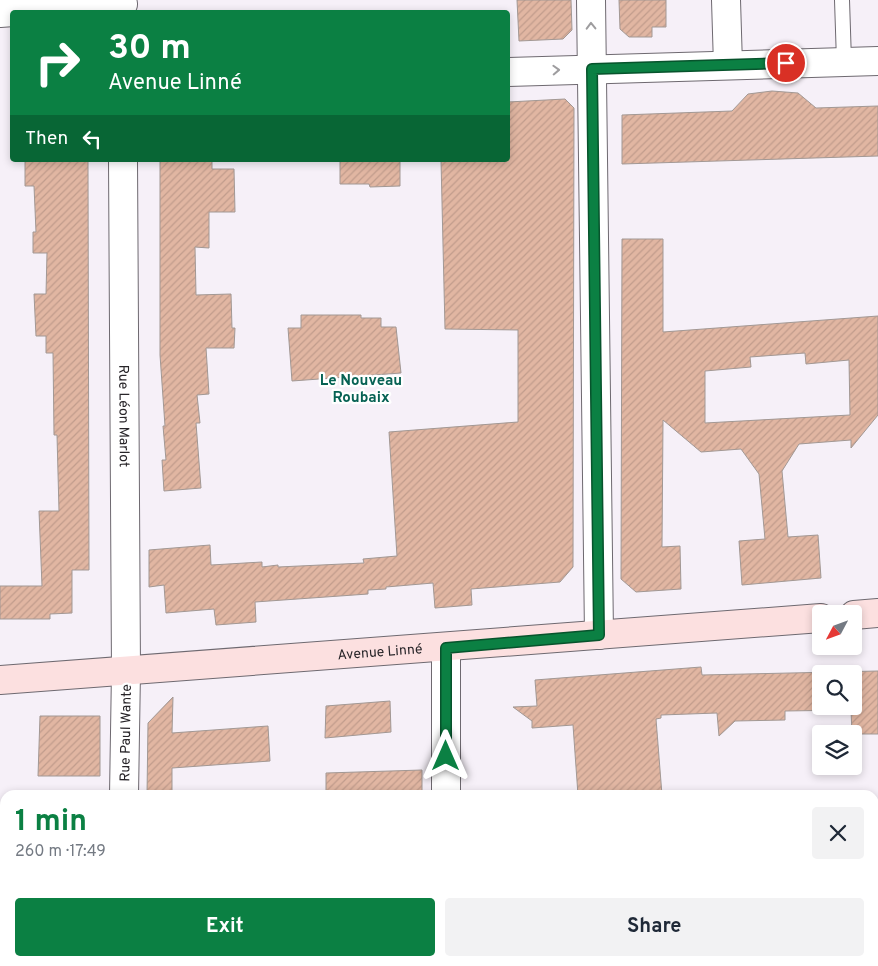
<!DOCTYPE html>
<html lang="en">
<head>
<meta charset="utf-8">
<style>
	:root { --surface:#fff; --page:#f2f2f3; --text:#1f2937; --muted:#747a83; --accent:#0b8043 }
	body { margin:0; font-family:Overpass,sans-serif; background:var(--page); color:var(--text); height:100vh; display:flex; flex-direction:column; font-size:19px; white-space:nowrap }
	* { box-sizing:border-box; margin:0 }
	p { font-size:16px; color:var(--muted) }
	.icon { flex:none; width:28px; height:28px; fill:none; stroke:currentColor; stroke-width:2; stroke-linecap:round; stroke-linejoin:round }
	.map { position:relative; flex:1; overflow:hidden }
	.details { position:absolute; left:0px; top:790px; width:879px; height:176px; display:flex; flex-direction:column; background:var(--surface); border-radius:15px 15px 0 0; box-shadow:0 2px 8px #0003 }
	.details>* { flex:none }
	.guide { position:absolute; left:10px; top:10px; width:500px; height:152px; border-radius:5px; box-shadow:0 2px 8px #0003; background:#0b8043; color:#fff; overflow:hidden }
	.needle { width:32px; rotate:229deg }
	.controls { position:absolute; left:812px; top:605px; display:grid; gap:10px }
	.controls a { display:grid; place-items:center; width:50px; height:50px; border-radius:5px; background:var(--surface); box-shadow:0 2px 8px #0003; font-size:25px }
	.pin { position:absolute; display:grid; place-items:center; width:42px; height:42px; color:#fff; margin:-21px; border:2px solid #fff; border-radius:50%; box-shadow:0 1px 5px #0007 }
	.me { position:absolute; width:55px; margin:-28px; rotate:0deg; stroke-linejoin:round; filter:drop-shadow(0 0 4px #0008) }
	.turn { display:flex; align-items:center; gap:18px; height:105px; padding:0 15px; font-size:22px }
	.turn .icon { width:65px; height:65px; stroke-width:2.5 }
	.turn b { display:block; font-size:35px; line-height:42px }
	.then { display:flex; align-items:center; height:48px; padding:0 15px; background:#0003; gap:10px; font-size:19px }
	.round { display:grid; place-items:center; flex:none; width:52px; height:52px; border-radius:5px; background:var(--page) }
	.head { display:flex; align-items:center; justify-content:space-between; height:85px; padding:0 15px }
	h1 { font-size:30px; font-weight:700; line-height:38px; color:var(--accent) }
	.action { display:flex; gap:10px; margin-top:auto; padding:10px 15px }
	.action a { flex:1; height:58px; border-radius:5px; background:var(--accent); color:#fff; font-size:20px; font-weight:700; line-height:58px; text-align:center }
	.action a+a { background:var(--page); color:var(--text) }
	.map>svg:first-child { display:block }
</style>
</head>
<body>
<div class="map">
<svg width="878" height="966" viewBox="0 0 878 966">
	<defs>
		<pattern id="building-hatch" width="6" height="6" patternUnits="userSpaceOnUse" patternTransform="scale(1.25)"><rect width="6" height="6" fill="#e1b6a2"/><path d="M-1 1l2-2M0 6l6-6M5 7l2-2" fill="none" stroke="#c19c8c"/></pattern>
	</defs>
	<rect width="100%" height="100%" fill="#f6f0f8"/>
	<g fill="url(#building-hatch)" stroke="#a29894" fill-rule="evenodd">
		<polygon points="517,0 571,0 572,30 563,39 519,41"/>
		<polygon points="619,0 666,0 666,27 652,27 652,37 629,37 620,29"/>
		<polygon points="772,91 798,93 816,108 878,106 878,156 622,164 622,115 732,111 748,94"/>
		<polygon points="565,99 574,108 573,567 560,582 471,589 472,605 435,608 433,583 386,587 386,589 368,590 368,594 255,602 256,622 216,625 214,609 166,613 164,585 149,587 149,550 210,545 211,565 262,562 262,567 278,565 278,567 364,563 363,559 397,556 389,432 518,422 518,330 445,329 441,160 508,160 508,102"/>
		<polygon points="25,160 88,160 89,570 72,570 72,613 50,614 50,619 0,619 0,586 42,586 39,511 59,511 57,435 54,435 53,353 46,353 46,336 36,336 34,294 46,294 47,253 33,253 33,232 36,232 34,186 25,186"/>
		<polygon points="160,160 212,160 212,169 234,169 235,212 209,212 209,248 195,247 196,295 231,294 232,328 235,328 234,348 206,348 209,394 197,395 200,423 196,423 201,488 164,491 162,460 166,460 163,426 165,426 160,355"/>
		<polygon points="340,160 400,160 400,186 370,187 369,184 340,184"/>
		<path d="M622 239H663V332L878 316V415L851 448V440L799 444 782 471 788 537 818 535 821 578 742 585 739 541 765 539 759 474 741 449 701 452 663 420 662 547 680 546 681 589 636 592 621 579ZM805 353 806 364 849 360 850 415 705 423V371L751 367 750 357Z"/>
		<polygon points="301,315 361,315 361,318 381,318 381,327 396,327 401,373 292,381 288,328 301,328"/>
		<path d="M701 667 702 675 878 671V734H852L851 710 785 711V720L735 721 719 736 717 713 661 715V718L656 719 662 795H578L573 725 532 728V721L513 707 537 706 535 680ZM821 674H854V706H821Z"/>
		<polygon points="173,697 172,733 268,726 270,761 172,768 172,795 147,795 148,723"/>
		<polygon points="390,701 391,732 325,738 326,706"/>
		<polygon points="40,716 100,716 100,776 38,776"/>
		<polygon points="422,770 422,795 326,795 326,773"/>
	</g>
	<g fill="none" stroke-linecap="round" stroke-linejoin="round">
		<defs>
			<polyline id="lane" points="842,0 844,61"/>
			<g id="street">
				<polyline points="591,0 599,635"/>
				<polyline points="726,0 728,65"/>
				<polyline points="0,13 123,4"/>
				<polyline points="508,72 878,61"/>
				<path id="s1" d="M123 160 126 671 124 795"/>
				<polyline points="446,648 446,795"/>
				<polyline points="446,961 446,966"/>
				<polyline points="122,966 122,961"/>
			</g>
			<g id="secondary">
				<polyline points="854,615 878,613"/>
				<path id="s2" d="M0 680 821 618"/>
			</g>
		</defs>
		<use href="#lane" stroke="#6e6970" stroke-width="16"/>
		<use href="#street" stroke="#6e6970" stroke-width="30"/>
		<use href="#secondary" stroke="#6e6970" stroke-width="30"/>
		<use href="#lane" stroke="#fff" stroke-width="14"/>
		<use href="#street" stroke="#fff" stroke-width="28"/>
		<use href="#secondary" stroke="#fce0e0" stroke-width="28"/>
	</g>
	<defs><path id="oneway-chevron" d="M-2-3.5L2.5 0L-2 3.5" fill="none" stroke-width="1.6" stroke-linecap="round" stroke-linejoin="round" transform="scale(1.25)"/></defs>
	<g stroke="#9e9d9f">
		<use href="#oneway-chevron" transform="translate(591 26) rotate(-91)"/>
		<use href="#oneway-chevron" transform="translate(556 70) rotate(-2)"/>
	</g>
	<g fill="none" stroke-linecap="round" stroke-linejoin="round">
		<defs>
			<polyline id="route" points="446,756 446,648 599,635 592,69 786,63"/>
		</defs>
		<use href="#route" stroke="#07532c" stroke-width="12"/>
		<use href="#route" stroke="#0b8043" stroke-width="9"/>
	</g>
	<g text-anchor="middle" stroke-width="4.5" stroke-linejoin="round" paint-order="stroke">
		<g font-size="14" fill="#282529" stroke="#fff">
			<text dy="5" stroke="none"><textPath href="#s1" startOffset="256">Rue Léon Marlot</textPath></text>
			<text dy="5" stroke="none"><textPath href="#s2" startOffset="381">Avenue Linné</textPath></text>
			<text transform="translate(125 733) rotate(-89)" y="5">Rue Paul Wante</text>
		</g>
		<g font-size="15" font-weight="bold" fill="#076254" stroke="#fff">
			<text x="361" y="385">Le Nouveau<tspan x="361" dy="17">Roubaix</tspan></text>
		</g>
	</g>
</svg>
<div class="controls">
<a><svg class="needle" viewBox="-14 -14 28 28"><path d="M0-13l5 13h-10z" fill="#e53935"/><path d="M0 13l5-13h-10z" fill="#747a83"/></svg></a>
<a><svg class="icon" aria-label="search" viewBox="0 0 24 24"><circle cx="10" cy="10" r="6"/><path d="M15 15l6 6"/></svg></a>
<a><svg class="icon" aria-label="layers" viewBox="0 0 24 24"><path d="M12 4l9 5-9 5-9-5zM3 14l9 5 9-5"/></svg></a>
</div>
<div class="pin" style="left:786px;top:63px;background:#d93025"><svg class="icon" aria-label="arrive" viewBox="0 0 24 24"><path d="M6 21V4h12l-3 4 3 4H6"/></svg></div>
<svg class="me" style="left:446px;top:756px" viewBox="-20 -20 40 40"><path d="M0-17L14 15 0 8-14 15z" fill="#0b8043" stroke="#fff" stroke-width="4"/></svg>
<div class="guide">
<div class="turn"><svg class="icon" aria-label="right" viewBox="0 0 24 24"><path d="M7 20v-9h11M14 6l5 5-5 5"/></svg><div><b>30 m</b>Avenue Linné</div></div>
<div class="then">Then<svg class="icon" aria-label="left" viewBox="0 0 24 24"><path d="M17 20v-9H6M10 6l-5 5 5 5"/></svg></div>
</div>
<section class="details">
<div class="head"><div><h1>1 min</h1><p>260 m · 17:49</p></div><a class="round"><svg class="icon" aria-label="close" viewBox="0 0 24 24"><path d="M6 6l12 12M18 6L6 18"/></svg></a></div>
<div class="action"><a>Exit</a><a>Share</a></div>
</section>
</div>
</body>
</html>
